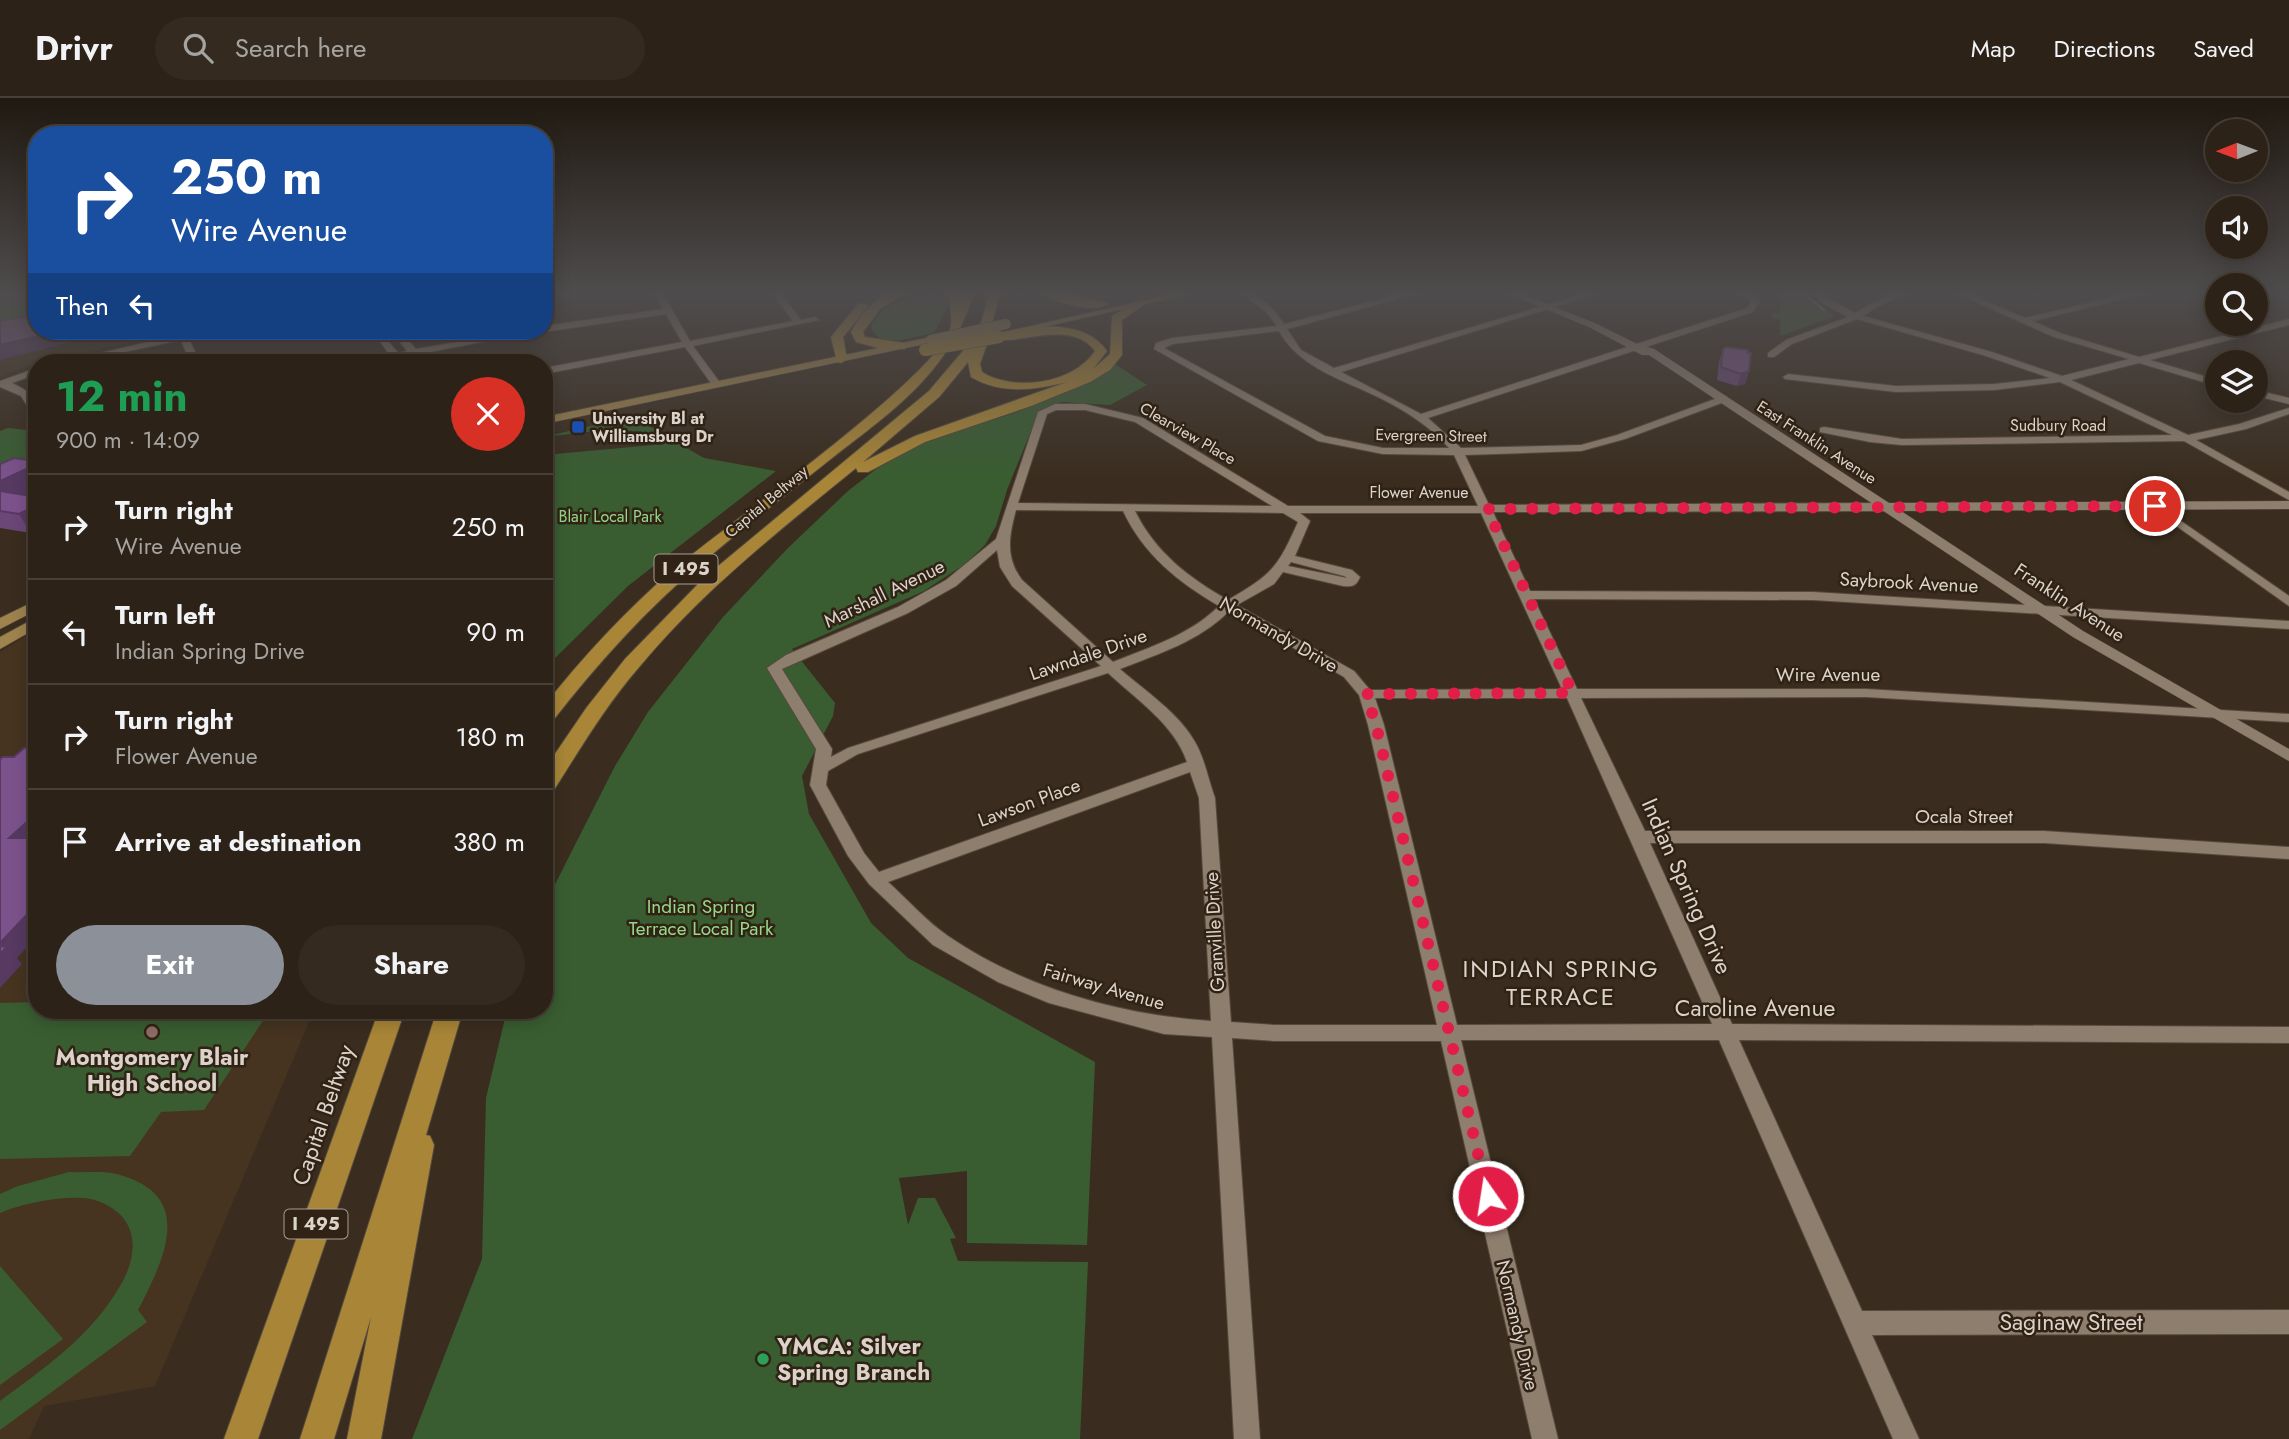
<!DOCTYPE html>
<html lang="en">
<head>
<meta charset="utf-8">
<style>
	:root { --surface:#2c2217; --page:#342a20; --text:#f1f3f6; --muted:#a6a4a1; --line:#483f36; --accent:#8c9099 }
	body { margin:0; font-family:Jost,sans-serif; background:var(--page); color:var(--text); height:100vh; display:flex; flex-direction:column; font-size:26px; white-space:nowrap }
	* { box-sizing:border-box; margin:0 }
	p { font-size:23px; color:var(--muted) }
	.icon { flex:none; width:38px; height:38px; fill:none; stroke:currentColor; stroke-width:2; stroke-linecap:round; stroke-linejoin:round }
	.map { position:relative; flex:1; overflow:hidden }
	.panel { position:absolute; left:28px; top:256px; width:525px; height:665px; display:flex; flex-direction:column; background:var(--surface); border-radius:28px; box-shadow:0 4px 18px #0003,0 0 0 2px var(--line) }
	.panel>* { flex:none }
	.guide { position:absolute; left:28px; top:28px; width:525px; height:214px; border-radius:28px; box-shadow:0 4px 18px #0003,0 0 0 2px var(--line); background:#1a4fa0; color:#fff; overflow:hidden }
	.needle { width:46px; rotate:269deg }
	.buttons { position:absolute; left:2205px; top:21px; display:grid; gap:14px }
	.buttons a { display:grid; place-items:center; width:63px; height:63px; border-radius:50%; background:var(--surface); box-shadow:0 4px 18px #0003,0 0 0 2px var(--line); font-size:35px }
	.pin { position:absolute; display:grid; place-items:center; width:60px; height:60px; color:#fff; margin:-30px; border:4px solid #fff; border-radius:50%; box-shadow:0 2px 7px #0007 }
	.me { position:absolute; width:77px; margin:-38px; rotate:347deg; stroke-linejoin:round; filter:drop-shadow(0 0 5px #0008) }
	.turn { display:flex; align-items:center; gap:24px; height:147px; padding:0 28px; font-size:32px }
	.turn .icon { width:91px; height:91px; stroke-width:2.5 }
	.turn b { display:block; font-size:49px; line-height:60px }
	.then { display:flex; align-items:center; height:66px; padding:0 28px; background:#0003; gap:14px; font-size:26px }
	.round { display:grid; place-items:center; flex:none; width:74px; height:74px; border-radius:37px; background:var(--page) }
	.head { display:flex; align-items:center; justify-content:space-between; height:119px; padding:0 28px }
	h1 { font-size:42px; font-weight:700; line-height:52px; color:#1e9e55 }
	.button { display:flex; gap:14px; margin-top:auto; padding:14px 28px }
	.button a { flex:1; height:80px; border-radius:42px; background:var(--accent); color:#fff; font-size:28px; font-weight:700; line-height:80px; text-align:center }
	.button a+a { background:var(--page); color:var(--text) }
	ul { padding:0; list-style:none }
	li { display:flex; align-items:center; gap:21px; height:105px; padding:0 28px; border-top:2px solid var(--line) }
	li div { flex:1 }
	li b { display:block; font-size:26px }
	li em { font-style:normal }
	header { display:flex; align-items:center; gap:42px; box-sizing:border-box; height:98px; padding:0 35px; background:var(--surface); border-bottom:2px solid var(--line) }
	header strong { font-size:33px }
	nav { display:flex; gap:38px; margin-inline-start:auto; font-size:24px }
	.search { width:490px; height:63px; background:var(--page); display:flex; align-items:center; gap:18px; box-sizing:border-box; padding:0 24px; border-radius:38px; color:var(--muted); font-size:26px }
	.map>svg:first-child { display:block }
</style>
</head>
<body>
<header>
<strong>Drivr</strong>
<div class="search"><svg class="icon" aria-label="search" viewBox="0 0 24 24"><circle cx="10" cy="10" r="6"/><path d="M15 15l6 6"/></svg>Search here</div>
<nav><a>Map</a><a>Directions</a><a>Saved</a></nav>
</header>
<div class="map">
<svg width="2289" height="1341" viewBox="0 0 2289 1341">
	<rect width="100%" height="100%" fill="#3a2d1f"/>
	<g fill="#463420">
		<polygon points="0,233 166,233 167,237 37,264 0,279"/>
		<polygon points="37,531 37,912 314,912 155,1288 44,1308 29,1341 0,1341 0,554"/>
	</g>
	<g fill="#395d31">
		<polygon points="0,194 37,194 37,227 0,234"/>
		<polygon points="1777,194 1807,194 1817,206 1835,218 1780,238 1780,222 1771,220 1773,214 1780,215 1780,200 1777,199"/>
		<path d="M944 198 950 203 934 235C915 238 875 254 871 227 888 201 915 197 944 198Z"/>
		<polygon points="1115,266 1147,287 1110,307 1062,304 1039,313 1007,392 996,428 985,447 965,466 924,493 792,551 835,605 833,618 802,678 809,716 871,825 908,860 1095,964 1087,1147 967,1145 967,1073 899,1080 908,1127 918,1100 935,1100 956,1140 950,1141 958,1163 1088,1164 1080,1341 412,1341 482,1161 486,1000 507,912 544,912 544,808 615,668 648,614 723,519 788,450 848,393 880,368 921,345 1017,314 1070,293"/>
		<polygon points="632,318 663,336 612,331 544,339"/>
		<polygon points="8,330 37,333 37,361 0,377 0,333"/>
		<polygon points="667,339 704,360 776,373 628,488 544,571 544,357 665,346"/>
		<polygon points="37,904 37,912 270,912 204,1012 161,1014 130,1058 0,1061 0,905"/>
		<path d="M69 1074C83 1075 99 1073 112 1075 197 1094 166 1158 138 1212L147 1224 0 1332V1303C45 1270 92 1237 120 1188 141 1153 138 1116 95 1102 73 1095 21 1105 0 1115V1096L18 1088Z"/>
		<polygon points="0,1168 63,1241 0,1287"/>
	</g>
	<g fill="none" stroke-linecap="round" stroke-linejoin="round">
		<polyline stroke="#889ac3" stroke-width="2.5" points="1802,194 1824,212"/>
		<defs>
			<g id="street">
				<polygon points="544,194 570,194 544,199"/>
				<polygon points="654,194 662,194 690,243 793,223 771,194 780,194 801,222 815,219 819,222 693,248 721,286 716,289 713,288 685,249 544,276 544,270 682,244 666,216 544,234 541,233 544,233 544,228 663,211"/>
				<path d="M1240 194C1259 194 1275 211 1284 226L1408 194H1424L1287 231 1301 252 1334 270 1590 194H1604L1341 274 1421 316 1747 210 1752 202 1735 194H1748L1761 201 1753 214 1428 320 1461 350 1581 347 1617 337 1723 298 1727 299V303L1625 341 1581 353 1465 357 1489 407 1887 405 1893 409 1887 413 1493 414 1530 493 1813 494 2289 523V531L1813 502 1534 501 1577 591H1866L2289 616V624L1866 599 1581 600 1645 733H2044L2289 749V761L2044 745H1650L1732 926 2289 929V945L1739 942 1862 1213 2289 1212V1236L1872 1237 1919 1341H1893L1719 942H1461L1558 1341H1532L1441 943H1274L1232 940 1260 1341H1234L1212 939 1164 936 1049 905 998 884 933 847 869 786 848 758 810 687 816 651 767 570 786 557 898 509 946 482 996 441 1038 314 1055 306H1085L1143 320 1288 408H1478L1454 357 1383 356 1318 343 1154 251 1156 245 1172 240 1277 228 1266 214ZM1279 233C1299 270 1344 282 1380 300 1406 313 1430 328 1449 350H1383L1325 338 1164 250 1173 246ZM1056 312H1085L1135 324 1272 408 1018 405 1047 316ZM1016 412 1123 413C1144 457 1178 484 1219 508 1190 537 1150 549 1113 564L1022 482C1005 459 1009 438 1016 412ZM1135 413 1283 415 1298 424C1277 471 1272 476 1228 502 1189 480 1155 454 1135 413ZM1300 415H1481L1562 591 1370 592 1354 573 1237 507 1274 486 1283 474 1343 488C1353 489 1356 488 1360 479L1352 472 1295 458 1310 423ZM997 452 1000 469 1012 488 1101 568 848 650 831 659 832 651 782 571 908 515 956 488ZM1291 464 1344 478 1347 480 1288 468ZM1229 513 1344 579 1359 597 1368 627 1437 927H1274L1231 924 1215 700C1208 681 1205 661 1195 644 1179 615 1145 593 1120 571 1158 556 1200 543 1229 513ZM1108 575C1137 602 1174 626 1187 664L879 774 864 755 826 687 828 673 858 656ZM1375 600H1567L1712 926 1457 927 1384 627ZM1190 674 1199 700 1211 923C1120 917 1024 890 948 838 926 823 907 801 888 784Z"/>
				<path d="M1813 194H1822L1825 199 1855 215C1873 204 1891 194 1913 194L1879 208 1863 218 1992 254 2062 278 2129 261 2054 239 1953 194H1965L2025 220 2135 194H2152L2033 223 2060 235 2139 259 2289 221V227L2150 262 2217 282V288L2139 265 2071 282 2188 337 2239 326 2289 310V316L2246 331 2196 342 2289 394V402L2184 343 1902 347 1870 344 1820 334V330L1824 329 1902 341 2172 337 2060 284 1994 292 1896 294 1785 281 1783 279 1788 276 1896 288 1994 286 2050 280 1986 258 1857 221 1792 246 1774 259H1768V255L1786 242 1848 219 1819 203Z"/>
				<polygon points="177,233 185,233 200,264 190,264 181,242 78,264 61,264 179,237"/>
				<polygon points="372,233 380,233 398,255 407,253 391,233 400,233 416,251 521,233 539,233 420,256 427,264 417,264 412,258 401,260 405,264 395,264"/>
				<path d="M37 270V276L12 285C29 293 37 299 37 318L33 317 21 298 0 289V283Z"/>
				<polygon points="2256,292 2289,300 2289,306 2256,298"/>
				<polygon points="2155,405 2289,498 2289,508 2151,410 2151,406"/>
			</g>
			<polygon id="secondary" points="1505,194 1518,194 1597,226 1637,246 1654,251 1889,405 2289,403 2289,411 1901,413 2083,533 2289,651 2289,663 2073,539 1649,257 1642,257 1591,230"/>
			<g id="primary">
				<polygon points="1181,194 1200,194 1004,238 999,235"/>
				<polygon points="931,239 936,242 935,244 544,326 544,319"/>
				<polygon points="37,502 37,512 0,531 0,520"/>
				<polygon points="37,519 37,530 0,551 0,539"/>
			</g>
			<g id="highway">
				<path d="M891 194H908L880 211 863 234 865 239 905 245V251L878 250 856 244 851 234C860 216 873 203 891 194Z"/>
				<path d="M941 194H955L961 202 963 194H974C951 273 894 312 832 360 789 394 746 428 704 463 646 511 597 566 551 625L544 627V608C583 559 625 513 673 472 718 433 947 272 951 227 952 220 950 209 949 200Z"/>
				<path d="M989 194H1000L993 222 983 243 987 246 980 266 982 274C1014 294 1073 286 1095 253 1069 218 1010 252 993 239L995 236C1030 228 1083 219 1107 253L1093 271 1110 256 1112 218 1135 204 1145 206 1122 222V257L1110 272 1090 284 1031 308 925 344 868 374H858L856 370C780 432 703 492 640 568 606 607 580 651 552 695L544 697V672L587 609 625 561 705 479 929 293 968 247 982 222ZM968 264 971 279C1001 297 1035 292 1067 284L915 338 863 364 939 299Z"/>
				<path d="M1040 194C1049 194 1104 202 1109 206 1094 216 1053 204 1040 194Z"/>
				<polygon points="859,205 869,207 843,239 847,261 841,265 837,264 831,239"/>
				<polygon points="379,912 405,912 258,1341 224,1341"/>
				<polygon points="437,912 463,912 426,1037 430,1038 434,1047 381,1341 347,1341 371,1219 334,1341 300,1341"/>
			</g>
		</defs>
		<use href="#street" stroke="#554a3e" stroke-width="2"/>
		<use href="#secondary" stroke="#554a3e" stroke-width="1"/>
		<use href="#primary" stroke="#554a3e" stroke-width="1"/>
		<use href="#highway" stroke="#554a3e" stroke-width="2"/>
		<use href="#street" fill="#8e7e6e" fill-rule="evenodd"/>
		<use href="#secondary" fill="#8e7e6e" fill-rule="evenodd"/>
		<use href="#primary" fill="#9e834d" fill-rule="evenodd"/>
		<use href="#highway" fill="#a98637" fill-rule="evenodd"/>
		<defs>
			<polyline id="primary-bridge" points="931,242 1006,226"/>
			<polyline id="highway-bridge" points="925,252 999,239"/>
		</defs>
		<use href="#primary-bridge" stroke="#554a3e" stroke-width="11" stroke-linecap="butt"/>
		<use href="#highway-bridge" stroke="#554a3e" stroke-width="13" stroke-linecap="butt"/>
		<use href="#primary-bridge" stroke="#9e834d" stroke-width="10"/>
		<use href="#highway-bridge" stroke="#a98637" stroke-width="12"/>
	</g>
	<g fill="#6b4778">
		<polygon points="1723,251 1749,273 1745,286 1737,288 1717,282 1719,264"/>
		<polygon points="37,363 37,390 22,397 31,435 0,430 0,366"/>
	</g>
	<g fill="#573962">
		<polygon points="59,233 88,233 91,239 0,262 0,247"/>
		<polygon points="1749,273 1745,286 1737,288 1741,276"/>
		<polygon points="37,366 37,390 0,407 0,383"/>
		<polygon points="37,407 37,433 31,435 19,416"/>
		<polygon points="37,715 37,744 9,740"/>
		<polygon points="37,806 37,838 17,860 22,866 0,890 0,845"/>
	</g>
	<g fill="#7c528c" stroke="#573962" stroke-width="2">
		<polygon points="37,216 37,233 59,233 0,247 0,223"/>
		<polygon points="1726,249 1748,252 1748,255 1751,255 1749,273 1741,276 1721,269 1723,251"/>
		<polygon points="14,360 37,363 37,366 0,383 0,366"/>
		<polygon points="0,393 37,399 37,407 19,416 0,413"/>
		<polygon points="37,648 37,715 9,740 37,740 37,806 0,845 0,661 3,659 14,659 24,650 35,650"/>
		<polygon points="0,848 7,849 0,856"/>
	</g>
	<linearGradient id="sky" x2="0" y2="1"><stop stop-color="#201911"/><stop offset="0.51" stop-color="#4f4c4d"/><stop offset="1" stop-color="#4f4c4d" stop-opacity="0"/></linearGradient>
	<rect width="2289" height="382" fill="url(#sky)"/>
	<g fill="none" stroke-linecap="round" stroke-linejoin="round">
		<polyline stroke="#e11d48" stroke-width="12" stroke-dasharray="0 21.6" points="1488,1098 1376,627 1366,596 1573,595 1487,411 2155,408"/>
	</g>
	<rect fill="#1a4fb4" stroke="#302315" stroke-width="2.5" x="571" y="322" width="14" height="14" rx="3.5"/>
	<circle fill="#8d6e63" stroke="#302315" stroke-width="2.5" cx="152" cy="934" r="7"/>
	<circle fill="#2e9e5b" stroke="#302315" stroke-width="2.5" cx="763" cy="1261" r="7"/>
	<g text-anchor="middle" stroke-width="5" stroke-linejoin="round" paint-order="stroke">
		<g font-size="16" font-weight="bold" fill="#dbd3ca" stroke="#302315" text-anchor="start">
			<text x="592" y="326">University Bl at<tspan x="592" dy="18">Williamsburg Dr</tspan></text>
		</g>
		<g font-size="16" fill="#dbd3ca" stroke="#302315">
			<text x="2058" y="333">Sudbury Road</text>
			<text transform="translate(1188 335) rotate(30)" y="6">Clearview Place</text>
			<text transform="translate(1431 337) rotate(1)" y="6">Evergreen Street</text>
			<text transform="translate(1817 344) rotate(33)" y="6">East Franklin Avenue</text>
			<text x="1419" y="400">Flower Avenue</text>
			<text transform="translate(766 403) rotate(-40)" y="6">Capital Beltway</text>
		</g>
		<g font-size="16" fill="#95d987" stroke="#302315">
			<text x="610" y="424">Blair Local Park</text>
		</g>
		<g fill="#302315" stroke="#a89e94" stroke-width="2">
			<rect x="654.5" y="456.5" width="63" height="29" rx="5"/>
			<rect x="284.5" y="1111.5" width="63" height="29" rx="5"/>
		</g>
		<g font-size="18" font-weight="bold" fill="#dbd3ca">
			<text x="686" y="477">I 495</text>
			<text x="316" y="1132">I 495</text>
		</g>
		<g font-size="19" fill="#dbd3ca" stroke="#302315">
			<text transform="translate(1909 484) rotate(3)" y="7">Saybrook Avenue</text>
			<text transform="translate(884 495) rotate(-26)" y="7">Marshall Avenue</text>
			<text transform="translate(2070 504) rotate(33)" y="7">Franklin Avenue</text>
			<text transform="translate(1279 536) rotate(30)" y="7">Normandy Drive</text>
			<text transform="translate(1088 556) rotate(-19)" y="7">Lawndale Drive</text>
			<text x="1828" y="583">Wire Avenue</text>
			<text transform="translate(1029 704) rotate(-20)" y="7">Lawson Place</text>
			<text x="1964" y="725">Ocala Street</text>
			<text transform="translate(1214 834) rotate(-93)" y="7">Granville Drive</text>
			<text transform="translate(1104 888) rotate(16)" y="7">Fairway Avenue</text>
			<text transform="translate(1518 1227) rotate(77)" y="7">Normandy Drive</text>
		</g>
		<g font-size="19" fill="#95d987" stroke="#302315">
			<text x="701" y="815">Indian Spring<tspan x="701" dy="22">Terrace Local Park</tspan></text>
		</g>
		<g font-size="23" fill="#dbd3ca" stroke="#302315">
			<text transform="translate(1687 788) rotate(66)" y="8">Indian Spring Drive</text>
			<text x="1755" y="918">Caroline Avenue</text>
			<text transform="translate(323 1017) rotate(-71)" y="8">Capital Beltway</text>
			<text x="2071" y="1232">Saginaw Street</text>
		</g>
		<g font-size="23" font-weight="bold" fill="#dbd3ca" stroke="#302315">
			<text x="152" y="967">Montgomery Blair<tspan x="152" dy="26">High School</tspan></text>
			<text x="777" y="1256" text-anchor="start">YMCA: Silver<tspan x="777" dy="26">Spring Branch</tspan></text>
		</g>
		<g font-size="24" letter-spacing="2" fill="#dbd3ca" stroke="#302315">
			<text x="1561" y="879">INDIAN SPRING<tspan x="1561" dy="28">TERRACE</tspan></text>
		</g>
	</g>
</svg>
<div class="buttons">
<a><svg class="needle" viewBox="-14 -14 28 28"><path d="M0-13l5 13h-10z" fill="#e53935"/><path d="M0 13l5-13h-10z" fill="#a6a4a1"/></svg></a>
<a><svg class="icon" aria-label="sound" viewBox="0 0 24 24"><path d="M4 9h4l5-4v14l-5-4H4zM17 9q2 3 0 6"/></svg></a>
<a><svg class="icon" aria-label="search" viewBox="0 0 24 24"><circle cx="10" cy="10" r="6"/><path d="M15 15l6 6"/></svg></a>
<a><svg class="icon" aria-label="layers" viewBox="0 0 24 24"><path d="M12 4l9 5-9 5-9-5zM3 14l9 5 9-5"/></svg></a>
</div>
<div class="pin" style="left:2155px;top:408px;background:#d93025"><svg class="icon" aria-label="arrive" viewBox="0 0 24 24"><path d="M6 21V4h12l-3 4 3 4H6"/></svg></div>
<svg class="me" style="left:1488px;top:1098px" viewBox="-20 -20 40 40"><circle r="17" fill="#e11d48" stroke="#fff" stroke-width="3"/><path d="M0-11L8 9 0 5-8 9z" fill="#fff"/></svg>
<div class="guide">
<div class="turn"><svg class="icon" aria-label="right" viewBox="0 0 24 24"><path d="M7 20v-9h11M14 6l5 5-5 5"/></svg><div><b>250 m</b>Wire Avenue</div></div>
<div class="then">Then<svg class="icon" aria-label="left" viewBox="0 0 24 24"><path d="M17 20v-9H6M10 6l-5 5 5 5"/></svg></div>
</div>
<section class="panel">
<div class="head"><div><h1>12 min</h1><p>900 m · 14:09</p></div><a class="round" style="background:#d93025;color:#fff"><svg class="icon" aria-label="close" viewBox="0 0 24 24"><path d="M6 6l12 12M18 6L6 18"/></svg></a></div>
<ul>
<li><svg class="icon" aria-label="right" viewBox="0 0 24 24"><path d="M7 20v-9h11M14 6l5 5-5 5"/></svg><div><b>Turn right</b><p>Wire Avenue</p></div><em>250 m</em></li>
<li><svg class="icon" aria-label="left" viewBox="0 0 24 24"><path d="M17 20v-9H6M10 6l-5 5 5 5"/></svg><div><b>Turn left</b><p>Indian Spring Drive</p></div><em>90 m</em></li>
<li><svg class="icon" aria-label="right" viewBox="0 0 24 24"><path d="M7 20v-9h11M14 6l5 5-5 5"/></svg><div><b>Turn right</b><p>Flower Avenue</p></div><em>180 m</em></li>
<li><svg class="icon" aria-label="arrive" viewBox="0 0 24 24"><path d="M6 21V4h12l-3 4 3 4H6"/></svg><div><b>Arrive at destination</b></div><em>380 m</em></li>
</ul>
<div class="button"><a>Exit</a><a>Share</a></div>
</section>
</div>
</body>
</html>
